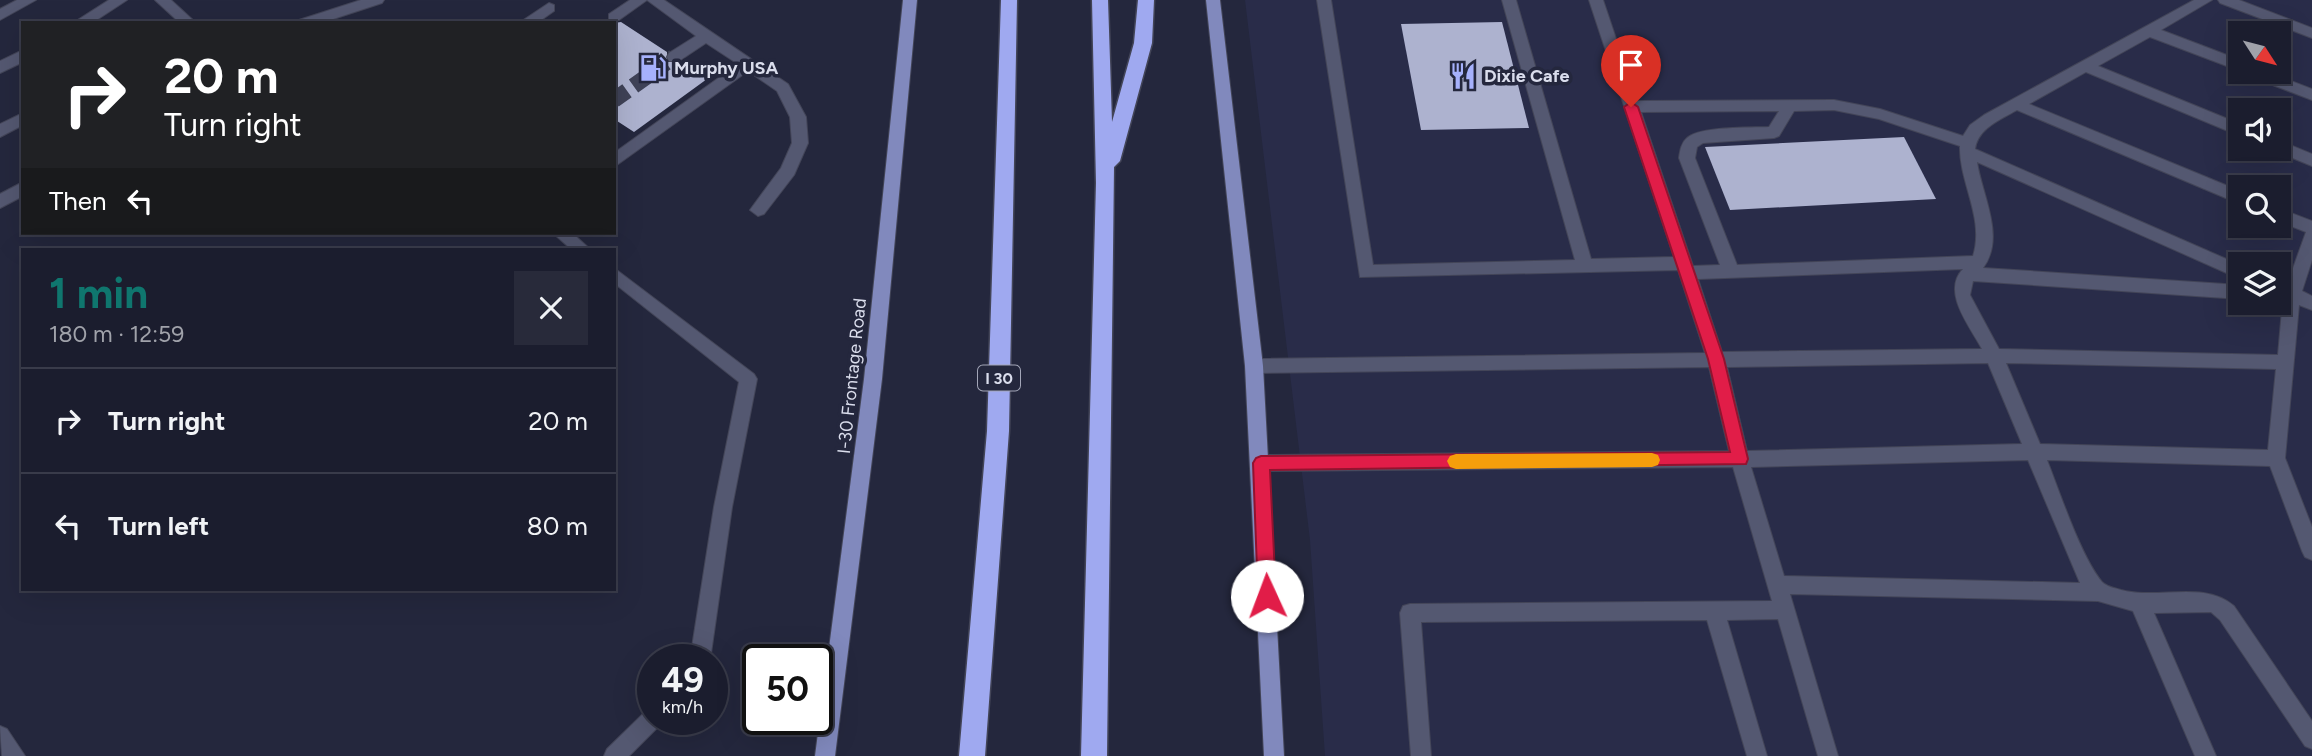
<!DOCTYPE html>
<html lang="en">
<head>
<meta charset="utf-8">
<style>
	:root { --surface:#1b1d2e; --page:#282a3a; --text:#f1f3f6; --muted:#a0a2aa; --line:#393b4a; --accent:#0f766e }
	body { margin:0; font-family:Figtree,sans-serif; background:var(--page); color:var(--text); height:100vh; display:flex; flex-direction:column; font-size:26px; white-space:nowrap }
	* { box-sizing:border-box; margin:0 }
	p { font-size:23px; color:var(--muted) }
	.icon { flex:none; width:38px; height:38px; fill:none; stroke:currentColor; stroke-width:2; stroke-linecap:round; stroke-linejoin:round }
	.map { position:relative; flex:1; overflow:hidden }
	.details { position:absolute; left:21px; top:248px; width:595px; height:343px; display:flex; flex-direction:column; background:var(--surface); border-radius:0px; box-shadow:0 7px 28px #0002,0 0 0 2px var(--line) }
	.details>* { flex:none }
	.hud { position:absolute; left:21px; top:21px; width:595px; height:214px; border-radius:0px; box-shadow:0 7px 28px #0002,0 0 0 2px var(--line); background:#202124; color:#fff; overflow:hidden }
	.needle { width:46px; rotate:126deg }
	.fabs { position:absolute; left:2228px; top:21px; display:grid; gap:14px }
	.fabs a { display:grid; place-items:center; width:63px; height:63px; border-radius:0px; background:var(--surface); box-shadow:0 7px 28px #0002,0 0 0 2px var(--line); font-size:35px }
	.speed { position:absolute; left:637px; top:644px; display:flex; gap:14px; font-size:35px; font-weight:700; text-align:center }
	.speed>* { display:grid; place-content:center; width:91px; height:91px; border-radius:50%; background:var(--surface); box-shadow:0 7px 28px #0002,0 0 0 2px var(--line); line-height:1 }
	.speed small { font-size:18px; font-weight:400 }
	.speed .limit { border:4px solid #111; border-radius:10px; background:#fff; color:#111 }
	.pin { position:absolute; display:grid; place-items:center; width:60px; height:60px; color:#fff; margin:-72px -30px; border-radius:50% 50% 50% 0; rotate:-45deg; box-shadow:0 0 7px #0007 }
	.pin .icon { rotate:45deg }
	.me { position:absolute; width:77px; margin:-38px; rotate:358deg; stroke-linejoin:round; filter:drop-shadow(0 0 5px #0008) }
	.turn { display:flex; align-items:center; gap:24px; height:147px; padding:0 28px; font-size:32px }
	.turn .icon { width:91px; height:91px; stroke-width:2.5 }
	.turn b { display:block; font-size:49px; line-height:60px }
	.then { display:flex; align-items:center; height:66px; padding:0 28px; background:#0003; gap:14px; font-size:26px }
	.round { display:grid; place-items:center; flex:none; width:74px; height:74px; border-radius:0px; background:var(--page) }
	.headline { display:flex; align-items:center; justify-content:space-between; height:119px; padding:0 28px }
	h1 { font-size:42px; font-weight:700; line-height:52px; color:var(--accent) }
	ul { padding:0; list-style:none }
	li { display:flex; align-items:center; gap:21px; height:105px; padding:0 28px; border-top:2px solid var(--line) }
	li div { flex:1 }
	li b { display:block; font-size:26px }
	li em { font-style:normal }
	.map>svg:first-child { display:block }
</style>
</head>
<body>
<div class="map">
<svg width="2312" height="756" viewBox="0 0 2312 756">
	<rect width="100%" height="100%" fill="#24273d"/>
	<path fill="#292c49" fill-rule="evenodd" d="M1245 0H2312V756H1325L1310 540ZM2240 33H2278V72H2240ZM2240 110H2278V149H2240ZM2240 187H2278V226H2240ZM2240 264H2278V303H2240Z"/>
	<g fill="#adb2cf">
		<polygon points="621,22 667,52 667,62 682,62 707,79 634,132 614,119 614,23"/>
		<polygon points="1502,22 1529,128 1421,130 1401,24"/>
		<polygon points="1904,137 1936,199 1730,210 1705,147"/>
	</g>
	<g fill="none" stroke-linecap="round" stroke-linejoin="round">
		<polyline stroke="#3f4257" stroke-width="16" stroke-dasharray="16 8" stroke-linecap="butt" points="614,100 674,57"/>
		<defs>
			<g id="minor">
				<polygon points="17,0 36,0 0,20 0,9"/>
				<polygon points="109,0 127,0 92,23 73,23"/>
				<polygon points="155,0 171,0 196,23 180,23"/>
				<polygon points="361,0 384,0 382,3 321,23 297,23 299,20"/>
				<polygon points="630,0 664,0 788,84 806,117 808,143 794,175 764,214 758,216 750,210 781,168 792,143 790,117 777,91 748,71 614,167 614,153 738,64 706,43 679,61 669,61 667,57 669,53 696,36 647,0 619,20 609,20 609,14"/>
				<path d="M1317 0H1331L1373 265 1575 260 1502 0H1516L1591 259 1674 257 1589 0H1603L1637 101 1834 100 1880 109 1963 136 1970 125 1984 115 2194 0H2212L2161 30 2240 60V71L2150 37 2098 66 2240 124V136L2086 72 2029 104 2240 191V204L2017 110C2000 120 1978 128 1975 149L2240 265V279L1977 162C1982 196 2006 237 1983 268L2240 285V299L1973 281 1970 295 1999 349 2278 355 2283 298 2278 296V282L2287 285 2306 232 2278 221V208L2312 221V260L2302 291 2312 296V310L2299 305 2285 458 2312 527V560L2305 557 2302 551 2270 466 2047 460C2060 493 2081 557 2102 582 2107 587 2115 588 2121 590 2159 600 2204 580 2234 606L2312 721V749L2305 746 2220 620 2211 612 2154 613 2216 756H2195L2133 611 2098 601 1790 594 1838 756H1818L1778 619 1727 620 1767 756H1747L1707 620 1421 622 1431 756H1411L1400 613 1403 606 1410 604 1772 601 1733 467 1261 471 1255 469 1252 463 1255 457 1261 455 1729 451 1709 367 1254 373 1248 371 1245 366 1248 361 1254 359 1705 353 1678 270 1360 277ZM1834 110 1879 119 1960 146C1959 183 1985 218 1973 256L1737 265 1695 158 1697 147 1703 143 1774 138 1779 136 1794 111ZM1779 111 1769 127C1751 128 1700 126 1687 138 1681 143 1680 151 1679 158L1720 265 1693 266 1641 112ZM1963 269C1941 292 1970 326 1982 349L1722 352 1698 279ZM1988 363 2022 444 1747 451 1727 367ZM2006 363 2276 369 2268 450 2040 444ZM2028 460 2080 583 1784 576 1751 467Z"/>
				<polygon points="2218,0 2239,0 2312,28 2312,38 2220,3"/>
				<polygon points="549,3 554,5 554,11 537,23 519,23"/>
				<polygon points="23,50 23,62 0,73 0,61"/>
				<polygon points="2247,72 2268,72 2312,89 2312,100 2249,76"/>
				<polygon points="23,113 23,125 0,137 0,124"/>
				<polygon points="2278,140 2312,154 2312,166 2273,150 2278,149"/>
				<polygon points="23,182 23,196 0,208 0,194"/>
				<polygon points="553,233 572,233 591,250 572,250"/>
				<polygon points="614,268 754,374 757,379 732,507 710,660 690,660 714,507 739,382 614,283"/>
				<polygon points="653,708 653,719 663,719 660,725 629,756 604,756 607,749 646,711"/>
				<polygon points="0,726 7,729 25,756 2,756"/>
			</g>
			<g id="major">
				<polygon points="903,0 917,0 882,379 835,756 815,756 864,379"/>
				<polygon points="1206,0 1220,0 1263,366 1284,756 1264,756 1245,366"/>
			</g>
			<g id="highway">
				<polygon points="1001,0 1017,0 1009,431 985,756 959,756 987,431"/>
				<polygon points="1092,0 1108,0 1112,122 1134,43 1138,0 1154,0 1152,43 1120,161 1114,167 1107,756 1081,756 1096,183"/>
			</g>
		</defs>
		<use href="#minor" stroke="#434558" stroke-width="2"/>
		<use href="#major" stroke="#434558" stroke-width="2"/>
		<use href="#highway" stroke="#434558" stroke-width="3"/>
		<use href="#minor" fill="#545871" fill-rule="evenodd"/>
		<use href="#major" fill="#8189bd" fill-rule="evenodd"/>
		<use href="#highway" fill="#9fa9f0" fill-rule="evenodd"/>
	</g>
	<polygon fill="#e11d48" stroke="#92132f" stroke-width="2" points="1631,102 1638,107 1724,359 1748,459 1746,464 1270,470 1276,596 1273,602 1267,604 1261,602 1258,596 1253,463 1256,458 1261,456 1730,452 1708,359 1624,107"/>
	<polygon fill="#f59e0b" points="1652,453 1658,455 1660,460 1658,465 1652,467 1456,469 1450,467 1447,461 1450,456 1456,454"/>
	<defs>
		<symbol id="fuel-bare" viewBox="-9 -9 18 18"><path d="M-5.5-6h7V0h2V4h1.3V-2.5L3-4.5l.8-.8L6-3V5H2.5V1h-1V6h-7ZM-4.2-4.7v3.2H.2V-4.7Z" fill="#a6b1fc" stroke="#24273d" stroke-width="2.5" paint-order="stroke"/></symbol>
		<symbol id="restaurant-bare" viewBox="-9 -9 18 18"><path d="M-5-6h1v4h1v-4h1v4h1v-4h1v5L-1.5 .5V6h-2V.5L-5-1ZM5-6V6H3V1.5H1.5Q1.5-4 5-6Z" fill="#a6b1fc" stroke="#24273d" stroke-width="2.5" paint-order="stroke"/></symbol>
	</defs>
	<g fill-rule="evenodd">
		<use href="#fuel-bare" x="634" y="49" width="38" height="38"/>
		<use href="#restaurant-bare" x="1444" y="57" width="38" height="38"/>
	</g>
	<g text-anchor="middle" stroke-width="7" stroke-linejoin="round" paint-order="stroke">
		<rect fill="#24273d" stroke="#a3a6b8" stroke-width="2" x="978" y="365.5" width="42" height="25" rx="5"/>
		<g font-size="16" font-weight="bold" fill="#daddec">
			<text x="999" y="384">I 30</text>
		</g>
		<g font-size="18" font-weight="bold" fill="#daddec" stroke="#24273d" text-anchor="start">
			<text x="674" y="74">Murphy USA</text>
			<text x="1484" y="82">Dixie Cafe</text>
		</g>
		<g font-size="18" fill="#daddec" stroke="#24273d">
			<text transform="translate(852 376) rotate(-84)" y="6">I-30 Frontage Road</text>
		</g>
	</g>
</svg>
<div class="fabs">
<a><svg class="needle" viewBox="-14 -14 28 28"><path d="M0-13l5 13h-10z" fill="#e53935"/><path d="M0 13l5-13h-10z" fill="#a0a2aa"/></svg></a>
<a><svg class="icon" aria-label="sound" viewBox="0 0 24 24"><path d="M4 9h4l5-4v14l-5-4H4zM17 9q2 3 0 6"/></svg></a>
<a><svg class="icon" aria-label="search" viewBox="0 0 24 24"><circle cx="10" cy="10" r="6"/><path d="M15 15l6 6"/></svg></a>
<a><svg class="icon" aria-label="layers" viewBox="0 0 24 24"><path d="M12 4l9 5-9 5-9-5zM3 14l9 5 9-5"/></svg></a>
</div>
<div class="speed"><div>49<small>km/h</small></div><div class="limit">50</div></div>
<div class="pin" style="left:1631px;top:107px;background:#d93025"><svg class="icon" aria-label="arrive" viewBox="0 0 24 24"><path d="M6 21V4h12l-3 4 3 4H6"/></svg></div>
<svg class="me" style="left:1267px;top:596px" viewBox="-20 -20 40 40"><circle r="19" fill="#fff"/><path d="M0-13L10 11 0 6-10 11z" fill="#e11d48"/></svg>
<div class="hud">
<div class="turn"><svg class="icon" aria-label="right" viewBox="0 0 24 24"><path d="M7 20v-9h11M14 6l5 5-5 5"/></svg><div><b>20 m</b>Turn right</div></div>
<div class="then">Then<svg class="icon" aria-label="left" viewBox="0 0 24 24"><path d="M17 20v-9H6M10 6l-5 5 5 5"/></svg></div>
</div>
<section class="details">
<div class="headline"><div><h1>1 min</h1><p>180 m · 12:59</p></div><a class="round"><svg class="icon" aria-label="close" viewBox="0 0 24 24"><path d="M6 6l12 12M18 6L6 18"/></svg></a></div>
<ul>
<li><svg class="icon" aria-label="right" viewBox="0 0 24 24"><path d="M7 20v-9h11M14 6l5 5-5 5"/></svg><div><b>Turn right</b></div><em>20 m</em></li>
<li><svg class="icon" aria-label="left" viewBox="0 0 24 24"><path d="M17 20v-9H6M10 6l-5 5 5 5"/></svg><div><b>Turn left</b></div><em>80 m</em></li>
</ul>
</section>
</div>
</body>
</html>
